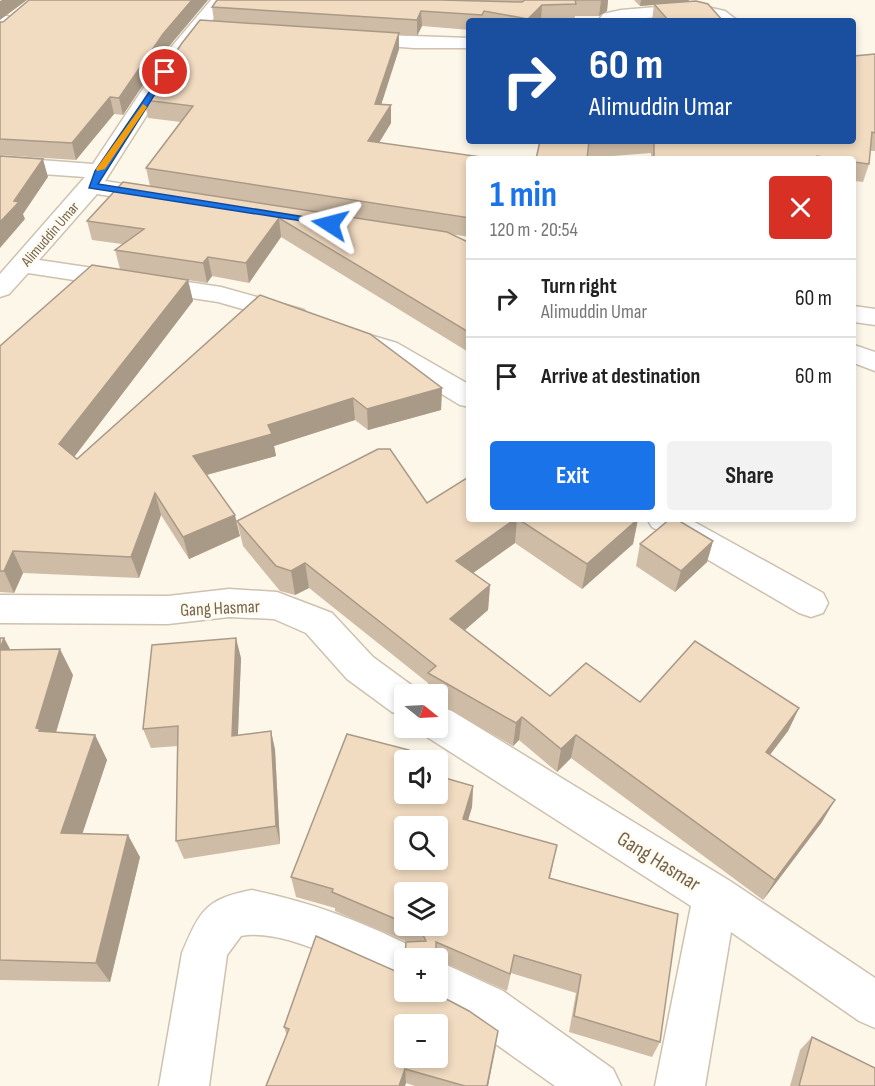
<!DOCTYPE html>
<html lang="en">
<head>
<meta charset="utf-8">
<style>
	:root { --surface:#fff; --page:#f2f2f2; --text:#222; --muted:#767676; --line:#e0e0e0; --accent:#1a73e8 }
	body { margin:0; font-family:"Sofia Sans Condensed",sans-serif; background:var(--page); color:var(--text); height:100vh; display:flex; flex-direction:column; font-size:22px; white-space:nowrap }
	* { box-sizing:border-box; margin:0 }
	p { font-size:20px; color:var(--muted) }
	.icon { flex:none; width:33px; height:33px; fill:none; stroke:currentColor; stroke-width:2; stroke-linecap:round; stroke-linejoin:round }
	.map { position:relative; flex:1; overflow:hidden }
	.sheet { position:absolute; left:466px; top:156px; width:390px; height:366px; display:flex; flex-direction:column; background:var(--surface); border-radius:6px; box-shadow:0 3px 9px #0003 }
	.sheet>* { flex:none }
	.hud { position:absolute; left:466px; top:18px; width:390px; height:126px; border-radius:6px; box-shadow:0 3px 9px #0003; background:#1a4fa0; color:#fff; overflow:hidden }
	.needle { width:39px; rotate:108deg }
	.tools { position:absolute; left:394px; top:684px; display:grid; gap:12px }
	.tools a { display:grid; place-items:center; width:54px; height:54px; border-radius:6px; background:var(--surface); box-shadow:0 3px 9px #0003; font-size:30px }
	.pin { position:absolute; display:grid; place-items:center; width:51px; height:51px; color:#fff; margin:-26px; border:3px solid #fff; border-radius:50%; box-shadow:0 2px 6px #0007 }
	.me { position:absolute; width:66px; margin:-33px; rotate:279deg; stroke-linejoin:round; filter:drop-shadow(0 0 4px #0008) }
	.turn { display:flex; align-items:center; gap:21px; height:126px; padding:0 24px; font-size:27px }
	.turn .icon { width:78px; height:78px; stroke-width:2.5 }
	.turn b { display:block; font-size:42px; line-height:51px }
	.round { display:grid; place-items:center; flex:none; width:63px; height:63px; border-radius:6px; background:var(--page) }
	.overview { display:flex; align-items:center; justify-content:space-between; height:102px; padding:0 24px }
	h1 { font-size:36px; font-weight:700; line-height:45px; color:var(--accent) }
	.cta { display:flex; gap:12px; margin-top:auto; padding:12px 24px }
	.cta a { flex:1; height:69px; border-radius:6px; background:var(--accent); color:#fff; font-size:24px; font-weight:700; line-height:69px; text-align:center }
	.cta a+a { background:var(--page); color:var(--text) }
	ul { padding:0; list-style:none }
	li { display:flex; align-items:center; gap:18px; height:78px; padding:0 24px; border-top:2px solid var(--line) }
	li div { flex:1 }
	li b { display:block; font-size:22px }
	li em { font-style:normal }
	.map>svg:first-child { display:block }
</style>
</head>
<body>
<div class="map">
<svg width="875" height="1086" viewBox="0 0 875 1086">
	<rect width="100%" height="100%" fill="#fcf7e9"/>
	<g fill="none" stroke-linecap="round" stroke-linejoin="round">
		<defs>
			<g id="minor">
				<polygon points="211,0 228,0 183,58 105,181 160,190 168,192 171,197 168,202 160,204 97,194 39,260 221,287 304,310 308,316 304,322 295,324 218,302 28,273 9,294 0,297 0,274 85,177 0,171 0,157 93,164 168,51"/>
				<polygon points="693,4 725,11 738,21 717,21 693,15 598,21 603,14 621,10"/>
				<polygon points="0,15 18,18 21,22 12,27 0,25"/>
				<polygon points="354,34 470,38 470,48 414,48 348,43 345,39"/>
				<polygon points="854,306 875,309 875,325 854,322"/>
				<polygon points="363,333 397,343 470,385 470,407 460,405 377,355 353,347 349,341 353,335"/>
				<polygon points="854,345 875,352 875,371 854,363"/>
				<polygon points="647,519 689,519 823,593 828,603 823,613 811,617 799,613 652,527"/>
				<polygon points="229,589 277,592 332,613 373,657 418,690 421,694 405,694 405,717 392,712 347,679 306,633 274,619 229,617 168,624 0,623 0,595 168,596"/>
				<polygon points="438,706 452,711 730,881 875,978 875,1028 859,1021 731,932 705,1086 655,1086 691,906 424,735 421,728 438,728"/>
				<path d="M252 890C315 903 363 922 421 951L424 958H405V990C362 972 288 927 241 936L227 955 209 1086H159L182 953C200 911 205 899 252 890Z"/>
				<polygon points="438,961 503,991 613,1069 621,1086 555,1086 469,1025 422,1000 418,992 438,992"/>
			</g>
		</defs>
		<use href="#minor" stroke="#cec1af" stroke-width="3"/>
		<use href="#minor" fill="#fff" fill-rule="evenodd"/>
	</g>
	<g fill="#cfbca6" fill-rule="evenodd">
		<polygon points="217,0 608,0 607,11 599,16 575,16 574,20 541,20 540,21 470,21 470,30 422,26 417,36 399,35 399,49 381,104 391,123 379,143 470,159 470,237 450,234 470,243 470,353 281,237 249,283 212,276 207,283 188,280 193,301 74,457 77,459 260,295 442,388 441,410 368,430 355,420 274,446 276,456 207,475 240,536 189,559 161,515 139,578 23,573 14,593 0,592 0,346 120,269 115,250 122,244 92,240 87,221 150,186 146,168 181,122 148,118 144,100 214,21 212,7"/>
		<polygon points="634,0 689,0 688,2 723,21 653,21 652,20 654,5 640,6"/>
		<polygon points="0,22 166,50 123,115 114,114 76,160 0,155"/>
		<polygon points="875,54 875,151 870,151 869,164 863,182 854,181 854,159 651,159 651,153 587,158 540,141 746,141 732,143 854,141"/>
		<polygon points="427,503 470,519 638,519 633,544 582,589 515,543 473,573 490,585 488,610 464,630 550,696 640,702 799,708 788,731 770,755 822,822 763,900 571,758 557,772 519,740 513,746 438,703 438,694 428,694 428,683 309,588 295,595 280,591 243,546 237,521"/>
		<polygon points="713,541 707,562 675,592 636,566 640,544"/>
		<polygon points="0,638 4,638 10,650 73,675 56,732 95,735 107,760 82,833 140,857 110,982 0,980"/>
		<polygon points="241,658 238,735 271,731 275,750 280,844 184,859 176,841 178,746 151,748 143,729"/>
		<path d="M473 786 472 807 468 820 553 865 550 878 660 1042 652 1057 569 1032 576 993 511 973 507 991 438 960V958H405L408 942 335 911V908L296 897 291 877 405 794ZM405 892 438 926H405Z"/>
		<polygon points="404,975 405,992 496,1047 488,1086 415,1086 406,1083 287,1036 284,1027"/>
		<polygon points="812,1037 875,1086 790,1086 800,1050"/>
	</g>
	<g fill="#a99987">
		<polygon points="2,0 27,0 0,20 0,1"/>
		<polygon points="192,0 208,0 166,50 123,115 119,98 163,34"/>
		<polygon points="601,0 608,0 607,11 599,16"/>
		<polygon points="641,0 689,0 688,2 640,6"/>
		<polygon points="542,5 541,20 540,21 528,21 528,19"/>
		<polygon points="421,11 422,26 417,36 417,20"/>
		<polygon points="399,33 399,49 376,121 375,104"/>
		<polygon points="110,97 114,114 76,160 72,143"/>
		<polygon points="391,105 391,123 369,159 368,141"/>
		<polygon points="680,141 746,141 689,150"/>
		<polygon points="43,159 48,177 23,214 25,219 0,248 0,222"/>
		<polygon points="279,218 281,237 249,283 246,263"/>
		<polygon points="208,257 212,276 207,283 203,263"/>
		<polygon points="188,280 193,301 68,465 59,444"/>
		<polygon points="442,388 441,410 368,430 367,409"/>
		<polygon points="353,398 355,420 274,446 276,456 198,477 193,456 268,425"/>
		<polygon points="155,493 161,515 139,578 131,557"/>
		<polygon points="235,515 240,536 189,559 183,537"/>
		<polygon points="515,519 517,519 515,543 455,586 456,561"/>
		<polygon points="638,519 633,544 582,589 587,564"/>
		<polygon points="713,541 707,562 675,592 681,571"/>
		<polygon points="13,551 23,573 14,593 4,571"/>
		<polygon points="305,563 309,588 295,595 291,571"/>
		<polygon points="490,585 488,610 449,644 450,619"/>
		<polygon points="4,638 18,664 0,651"/>
		<polygon points="236,638 241,658 237,756 232,736"/>
		<polygon points="60,649 73,675 51,749 36,728"/>
		<polygon points="799,708 788,731 755,774 766,752"/>
		<polygon points="522,717 519,740 513,746 516,723"/>
		<polygon points="271,731 275,750 280,844 276,826"/>
		<polygon points="95,735 107,760 75,856 61,833"/>
		<polygon points="576,735 571,758 557,772 561,749"/>
		<polygon points="409,750 409,760 405,760"/>
		<polygon points="473,786 472,807 462,840 463,819"/>
		<polygon points="835,800 822,822 763,900 775,880"/>
		<polygon points="128,835 140,857 110,982 96,963"/>
		<polygon points="498,1031 488,1086 487,1086"/>
		<polygon points="405,1069 406,1083 405,1086 399,1086"/>
	</g>
	<g fill="#f1dbc1" stroke="#a99987" stroke-width="1.5" fill-rule="evenodd">
		<polygon points="29,0 192,0 163,34 119,98 110,97 72,143 0,139 0,22 3,22"/>
		<polygon points="217,0 441,0 522,2 525,0 601,0 575,0 576,4 542,5 528,19 484,11 482,15 421,11 417,20 212,7"/>
		<polygon points="696,1 708,4 723,21 669,21 654,4"/>
		<polygon points="200,20 399,33 375,104 391,105 368,141 495,159 470,159 470,218 146,168 193,106 144,100 182,43"/>
		<polygon points="875,54 875,133 872,132 869,164 854,162 854,159 835,159 817,156 816,159 654,159 654,141 680,141 734,143 749,141 854,141 854,56"/>
		<polygon points="540,141 589,141 587,159 536,159"/>
		<polygon points="0,156 43,159 14,201 19,202 0,222"/>
		<polygon points="123,182 447,232 470,243 470,333 279,218 246,263 208,257 203,263 115,250 144,229 87,221"/>
		<polygon points="92,265 188,280 59,444 77,459 260,295 370,334 442,388 367,409 353,398 268,425 272,434 193,456 235,515 183,537 155,493 131,557 13,551 4,571 0,571 0,346"/>
		<polygon points="378,449 390,449 427,503 470,476 470,519 515,519 456,561 490,585 450,619 550,696 586,663 640,702 695,641 799,708 766,752 835,800 775,880 576,735 561,749 522,717 516,723 428,673 436,666 305,563 291,571 276,566 237,521"/>
		<polygon points="518,519 638,519 587,564"/>
		<polygon points="670,519 676,519 713,541 681,571 640,544"/>
		<polygon points="0,638 4,638 0,649"/>
		<polygon points="236,638 232,736 271,731 276,826 176,841 178,726 143,729 152,645"/>
		<polygon points="60,649 36,728 40,729 39,731 95,735 61,833 128,835 96,963 0,960 0,650"/>
		<path d="M347 734 409 750 403 767H405V794H438V776L473 786 463 819 557 845 549 878 678 914 660 1042 574 1016 581 975 514 955 510 974 436 942V958H405L406 942 426 941 421 931 411 926H438V892H405V923L332 892 333 889 291 877ZM405 826H438V860H405Z"/>
		<path d="M316 936 404 975 405 963V992H433L469 1011 498 1031 487 1086H465L405 1069 399 1086H266L289 1029 284 1027ZM405 1024H438V1058H405Z"/>
		<polygon points="812,1037 875,1068 875,1086 799,1086"/>
	</g>
	<polygon fill="#1a73e8" stroke="#114b97" stroke-width="1.5" points="165,69 169,72 98,184 330,221 335,224 334,226 89,188 95,171"/>
	<polygon fill="#f59e0b" points="143,104 147,107 105,169 97,171 96,169"/>
	<g text-anchor="middle" stroke-width="5" stroke-linejoin="round" paint-order="stroke">
		<g font-size="15" fill="#76624d" stroke="#fefbf0">
			<text transform="translate(50 234) rotate(-49)" y="5">Alimuddin Umar</text>
		</g>
		<g font-size="18" fill="#76624d" stroke="#fefbf0">
			<text transform="translate(220 608) rotate(-3)" y="6">Gang Hasmar</text>
		</g>
		<g font-size="21" fill="#76624d" stroke="#fefbf0">
			<text transform="translate(659 861) rotate(32)" y="7">Gang Hasmar</text>
		</g>
	</g>
</svg>
<div class="tools">
<a><svg class="needle" viewBox="-14 -14 28 28"><path d="M0-13l5 13h-10z" fill="#e53935"/><path d="M0 13l5-13h-10z" fill="#767676"/></svg></a>
<a><svg class="icon" aria-label="sound" viewBox="0 0 24 24"><path d="M4 9h4l5-4v14l-5-4H4zM17 9q2 3 0 6"/></svg></a>
<a><svg class="icon" aria-label="search" viewBox="0 0 24 24"><circle cx="10" cy="10" r="6"/><path d="M15 15l6 6"/></svg></a>
<a><svg class="icon" aria-label="layers" viewBox="0 0 24 24"><path d="M12 4l9 5-9 5-9-5zM3 14l9 5 9-5"/></svg></a>
<a>+</a>
<a>−</a>
</div>
<div class="pin" style="left:165px;top:72px;background:#d93025"><svg class="icon" aria-label="arrive" viewBox="0 0 24 24"><path d="M6 21V4h12l-3 4 3 4H6"/></svg></div>
<svg class="me" style="left:330px;top:224px" viewBox="-20 -20 40 40"><path d="M0-17L14 15 0 8-14 15z" fill="#1a73e8" stroke="#fff" stroke-width="4"/></svg>
<div class="hud">
<div class="turn"><svg class="icon" aria-label="right" viewBox="0 0 24 24"><path d="M7 20v-9h11M14 6l5 5-5 5"/></svg><div><b>60 m</b>Alimuddin Umar</div></div>
</div>
<section class="sheet">
<div class="overview"><div><h1>1 min</h1><p>120 m · 20:54</p></div><a class="round" style="background:#d93025;color:#fff"><svg class="icon" aria-label="close" viewBox="0 0 24 24"><path d="M6 6l12 12M18 6L6 18"/></svg></a></div>
<ul>
<li><svg class="icon" aria-label="right" viewBox="0 0 24 24"><path d="M7 20v-9h11M14 6l5 5-5 5"/></svg><div><b>Turn right</b><p>Alimuddin Umar</p></div><em>60 m</em></li>
<li><svg class="icon" aria-label="arrive" viewBox="0 0 24 24"><path d="M6 21V4h12l-3 4 3 4H6"/></svg><div><b>Arrive at destination</b></div><em>60 m</em></li>
</ul>
<div class="cta"><a>Exit</a><a>Share</a></div>
</section>
</div>
</body>
</html>
